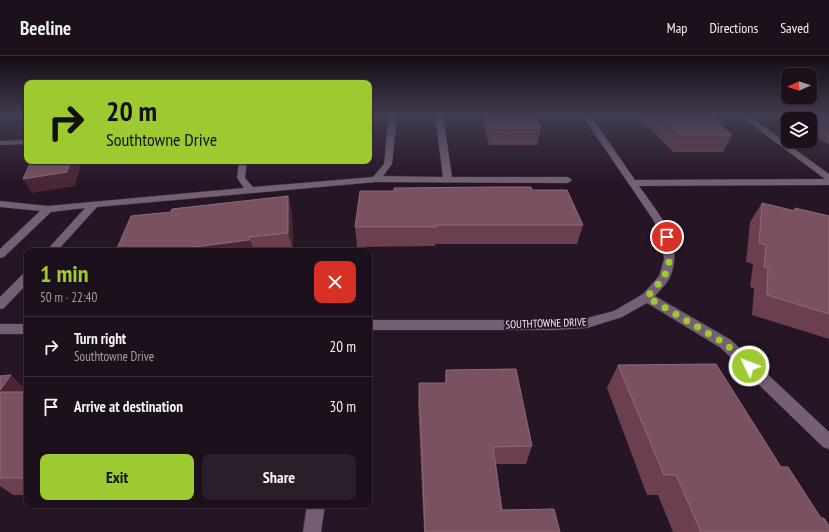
<!DOCTYPE html>
<html lang="en">
<head>
<meta charset="utf-8">
<style>
	:root { --surface:#1c101c; --page:#291e29; --text:#f1f3f6; --muted:#a09da3; --line:#3a303b; --accent:#9dca30 }
	body { margin:0; font-family:"PT Sans Narrow",sans-serif; background:var(--page); color:var(--text); height:100vh; display:flex; flex-direction:column; font-size:15px; white-space:nowrap }
	* { box-sizing:border-box; margin:0 }
	p { font-size:13px; color:var(--muted) }
	.icon { flex:none; width:22px; height:22px; fill:none; stroke:currentColor; stroke-width:2; stroke-linecap:round; stroke-linejoin:round }
	.map { position:relative; flex:1; overflow:hidden }
	.panel { position:absolute; left:24px; top:192px; width:348px; height:260px; display:flex; flex-direction:column; background:var(--surface); border-radius:8px; box-shadow:0 1px 3px #0004,0 0 0 1px var(--line) }
	.panel>* { flex:none }
	.hud { position:absolute; left:24px; top:24px; width:348px; height:84px; border-radius:8px; box-shadow:0 1px 3px #0004,0 0 0 1px var(--line); background:#9dca30; color:#111; overflow:hidden }
	.needle { width:26px; rotate:267deg }
	.controls { position:absolute; left:781px; top:12px; display:grid; gap:8px }
	.controls a { display:grid; place-items:center; width:36px; height:36px; border-radius:8px; background:var(--surface); box-shadow:0 1px 3px #0004,0 0 0 1px var(--line); font-size:20px }
	.pin { position:absolute; display:grid; place-items:center; width:34px; height:34px; color:#fff; margin:-17px; border:2px solid #fff; border-radius:50%; box-shadow:0 1px 4px #0007 }
	.me { position:absolute; width:44px; margin:-22px; rotate:313deg; stroke-linejoin:round; filter:drop-shadow(0 0 3px #0008) }
	.turn { display:flex; align-items:center; gap:14px; height:84px; padding:0 16px; font-size:18px }
	.turn .icon { width:52px; height:52px; stroke-width:2.5 }
	.turn b { display:block; font-size:28px; line-height:34px }
	.round { display:grid; place-items:center; flex:none; width:42px; height:42px; border-radius:8px; background:var(--page) }
	.summary { display:flex; align-items:center; justify-content:space-between; height:68px; padding:0 16px }
	h1 { font-size:24px; font-weight:800; line-height:30px; color:var(--accent) }
	.action { display:flex; gap:8px; margin-top:auto; padding:8px 16px }
	.action a { flex:1; height:46px; border-radius:8px; background:var(--accent); color:#111; font-size:16px; font-weight:800; line-height:46px; text-align:center }
	.action a+a { background:var(--page); color:var(--text) }
	ul { padding:0; list-style:none }
	li { display:flex; align-items:center; gap:12px; height:60px; padding:0 16px; border-top:1px solid var(--line) }
	li div { flex:1 }
	li b { display:block; font-size:15px }
	li em { font-style:normal }
	header { display:flex; align-items:center; gap:24px; box-sizing:border-box; height:56px; padding:0 20px; background:var(--surface); border-bottom:1px solid var(--line) }
	header strong { font-size:19px }
	nav { display:flex; gap:22px; margin-inline-start:auto; font-size:14px }
	.map>svg:first-child { display:block }
</style>
</head>
<body>
<header>
<strong>Beeline</strong>
<nav><a>Map</a><a>Directions</a><a>Saved</a></nav>
</header>
<div class="map">
<svg width="829" height="476" viewBox="0 0 829 476">
	<rect width="100%" height="100%" fill="#261525"/>
	<g fill="none" stroke-linecap="round" stroke-linejoin="round">
		<defs>
			<g id="minor">
				<polygon points="389,59 397,59 392,108 383,120 443,121 435,59 443,59 452,121 568,121 572,124 568,127 376,126 97,151 57,195 46,195 85,152 51,156 4,201 0,202 0,193 40,155 0,151 0,145 48,150 244,132 237,122 239,105 247,105 245,122 253,131 373,121 384,108"/>
				<path d="M582 59H590L635 124 825 123 739 59H748L829 118V129L639 130C658 157 685 186 670 221 667 228 660 234 655 240L731 284 829 376V393L823 391 721 292 647 247 622 261 587 272 554 274H369V264H554L587 262 614 255 643 238 659 220 664 203 662 181 652 162Z"/>
				<polygon points="27,84 27,88 0,89 0,85"/>
				<polygon points="27,217 27,228 4,252 0,253 0,241 23,218"/>
				<rect x="0" y="268" width="27" height="10"/>
				<polygon points="307,449 325,449 321,476 303,476"/>
			</g>
		</defs>
		<use href="#minor" stroke="#3d313c" stroke-width="1"/>
		<use href="#minor" fill="#756073" fill-rule="evenodd"/>
	</g>
	<g fill="#6b3f4e">
		<polygon points="483,59 536,59 536,63 541,72 537,89 489,89 482,64"/>
		<polygon points="635,59 709,59 732,79 723,96 673,96 649,71 646,71"/>
		<polygon points="788,59 829,59 829,89 810,75 810,63 793,63"/>
		<polygon points="532,134 583,169 577,188 435,188 435,190 357,191 355,171 394,135"/>
		<polygon points="288,140 292,159 293,195 116,195"/>
		<polygon points="762,147 793,154 795,152 829,160 829,283 752,259 754,232 750,231 753,208 746,206 750,166"/>
		<polygon points="618,309 781,411 829,476 673,476 658,439 647,439 607,332"/>
		<polygon points="446,314 532,390 526,408 496,408 502,454 560,476 424,476 418,346 419,327 445,327"/>
		<polygon points="0,320 27,335 27,439 13,439 0,430"/>
	</g>
	<g fill="#492636">
		<polygon points="71,105 82,105 75,130 32,137 23,123"/>
		<polygon points="288,140 292,159 293,195 288,177"/>
		<polygon points="249,181 254,195 164,195"/>
		<polygon points="11,319 27,335 0,338 0,334"/>
	</g>
	<g fill="#7a5160" stroke="#8e6a77">
		<polygon points="487,59 536,59 537,60 535,60 541,72 491,72"/>
		<polygon points="659,59 709,59 732,79 680,79"/>
		<polygon points="816,59 829,59 829,68"/>
		<polygon points="31,105 71,105 67,116 23,123"/>
		<polygon points="495,131 531,131 532,134 567,134 583,169 436,169 436,171 355,171 360,135 394,135 394,132"/>
		<polygon points="288,140 288,177 249,181 249,184 164,195 116,195 131,160 171,156 172,153"/>
		<polygon points="762,147 795,155 795,152 829,160 829,258 767,239 768,212 764,211 766,189 759,187"/>
		<polygon points="716,308 781,411 788,411 821,462 824,462 829,470 829,476 701,476 676,419 664,419 618,309"/>
		<polygon points="516,313 532,390 493,391 502,454 554,453 560,476 425,476 419,327 446,327 446,314"/>
		<polygon points="11,319 0,334 0,320"/>
		<rect x="0" y="336" width="27" height="86"/>
	</g>
	<linearGradient id="sky" x2="0" y2="1"><stop stop-color="#150c14"/><stop offset="0.47" stop-color="#413b51"/><stop offset="1" stop-color="#413b51" stop-opacity="0"/></linearGradient>
	<rect width="829" height="126" fill="url(#sky)"/>
	<g fill="none" stroke-linecap="round" stroke-linejoin="round">
		<path stroke="#9dca30" stroke-width="7" stroke-dasharray="0 12.6" d="M667 181C672 214 669 216 647 241L726 288 749 310"/>
	</g>
	<g text-anchor="middle" stroke-width="4" stroke-linejoin="round" paint-order="stroke">
		<g font-size="11" fill="#f8ebf6" stroke="#261525">
			<text transform="translate(546 267) rotate(-2)" y="4">SOUTHTOWNE DRIVE</text>
		</g>
	</g>
</svg>
<div class="controls">
<a><svg class="needle" viewBox="-14 -14 28 28"><path d="M0-13l5 13h-10z" fill="#e53935"/><path d="M0 13l5-13h-10z" fill="#a09da3"/></svg></a>
<a><svg class="icon" aria-label="layers" viewBox="0 0 24 24"><path d="M12 4l9 5-9 5-9-5zM3 14l9 5 9-5"/></svg></a>
</div>
<div class="pin" style="left:667px;top:181px;background:#d93025"><svg class="icon" aria-label="arrive" viewBox="0 0 24 24"><path d="M6 21V4h12l-3 4 3 4H6"/></svg></div>
<svg class="me" style="left:749px;top:310px" viewBox="-20 -20 40 40"><circle r="17" fill="#9dca30" stroke="#fff" stroke-width="3"/><path d="M0-11L8 9 0 5-8 9z" fill="#fff"/></svg>
<div class="hud">
<div class="turn"><svg class="icon" aria-label="right" viewBox="0 0 24 24"><path d="M7 20v-9h11M14 6l5 5-5 5"/></svg><div><b>20 m</b>Southtowne Drive</div></div>
</div>
<section class="panel">
<div class="summary"><div><h1>1 min</h1><p>50 m · 22:40</p></div><a class="round" style="background:#d93025;color:#fff"><svg class="icon" aria-label="close" viewBox="0 0 24 24"><path d="M6 6l12 12M18 6L6 18"/></svg></a></div>
<ul>
<li><svg class="icon" aria-label="right" viewBox="0 0 24 24"><path d="M7 20v-9h11M14 6l5 5-5 5"/></svg><div><b>Turn right</b><p>Southtowne Drive</p></div><em>20 m</em></li>
<li><svg class="icon" aria-label="arrive" viewBox="0 0 24 24"><path d="M6 21V4h12l-3 4 3 4H6"/></svg><div><b>Arrive at destination</b></div><em>30 m</em></li>
</ul>
<div class="action"><a>Exit</a><a>Share</a></div>
</section>
</div>
</body>
</html>
